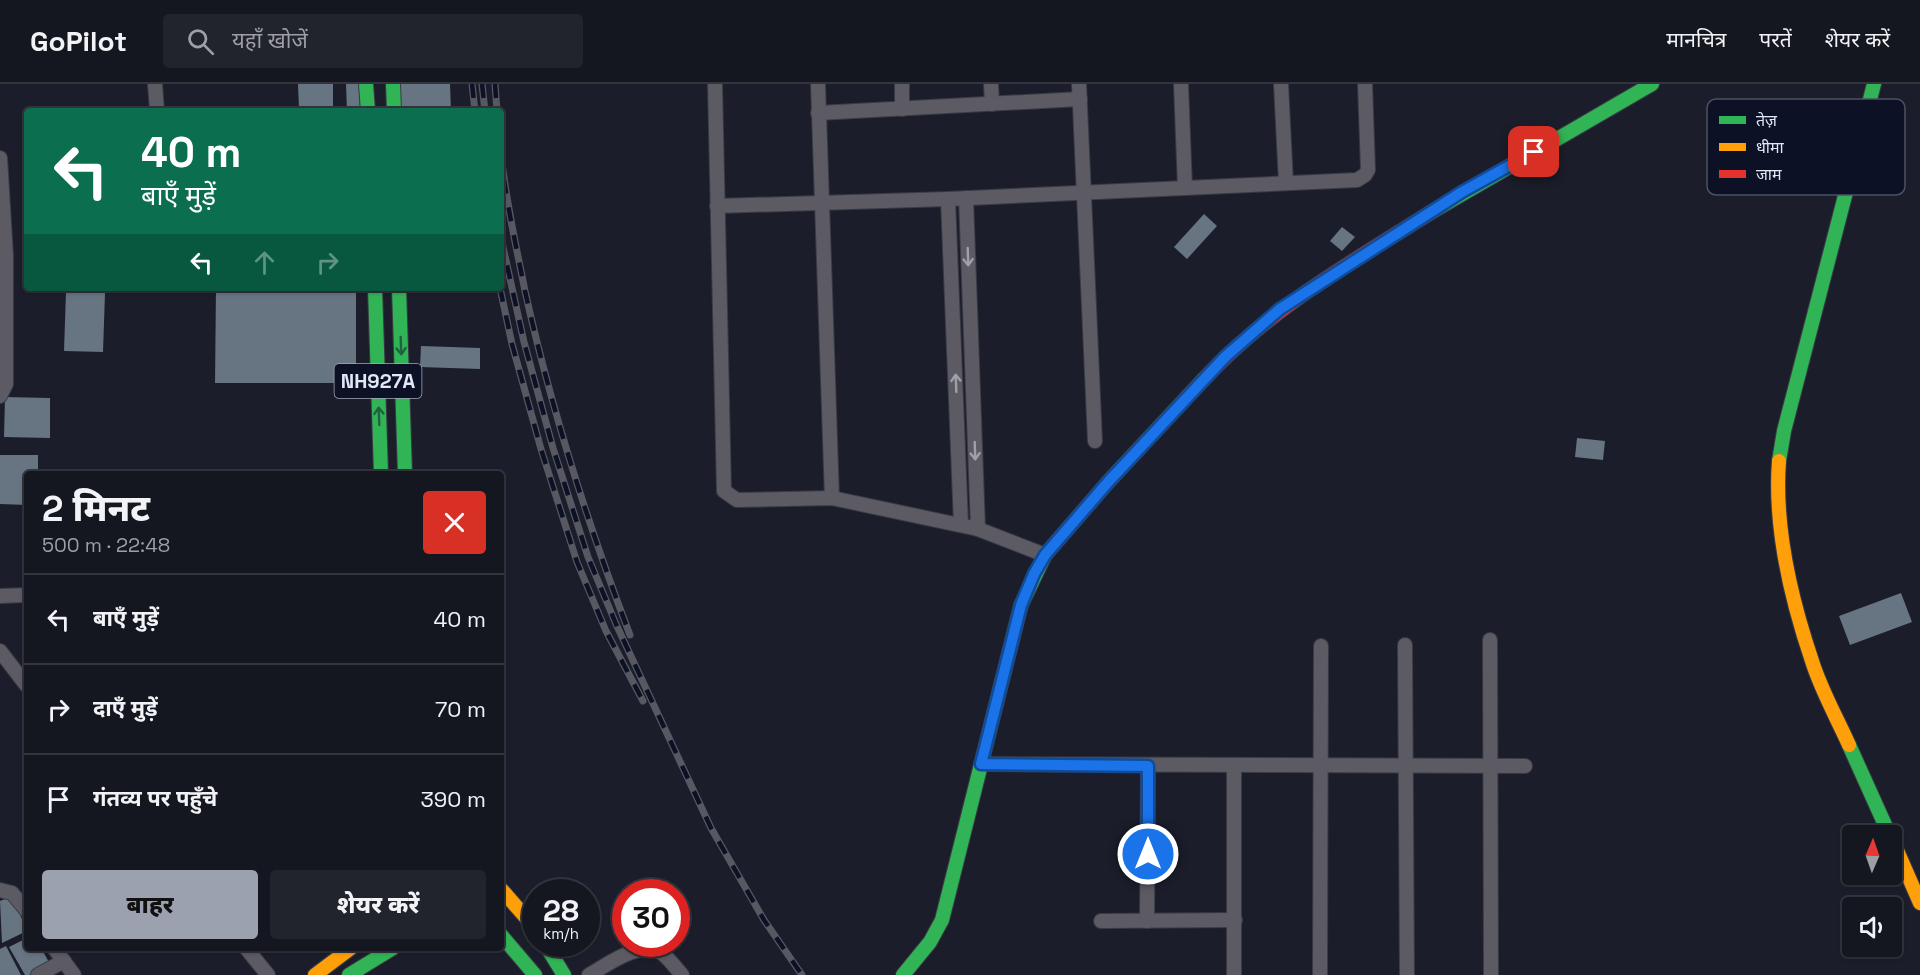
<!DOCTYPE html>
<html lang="hi">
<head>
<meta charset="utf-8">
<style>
	:root { --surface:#141620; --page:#21232d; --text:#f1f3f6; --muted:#9d9fa5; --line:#33353e; --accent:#9ca1af }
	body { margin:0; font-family:"Space Grotesk","Noto Sans Devanagari",sans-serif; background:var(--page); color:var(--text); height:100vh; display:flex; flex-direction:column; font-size:22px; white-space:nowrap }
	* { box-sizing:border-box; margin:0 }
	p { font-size:20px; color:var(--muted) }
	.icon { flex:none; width:33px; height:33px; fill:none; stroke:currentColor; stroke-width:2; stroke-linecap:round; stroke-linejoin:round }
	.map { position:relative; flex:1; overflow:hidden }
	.side { position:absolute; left:24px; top:387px; width:480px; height:480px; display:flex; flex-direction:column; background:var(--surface); border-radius:6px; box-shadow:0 2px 4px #0004,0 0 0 2px var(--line) }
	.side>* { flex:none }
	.guide { position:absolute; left:24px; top:24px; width:480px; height:183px; border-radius:6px; box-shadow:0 2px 4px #0004,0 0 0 2px var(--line); background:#0b6e4f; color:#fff; overflow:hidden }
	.needle { width:39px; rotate:2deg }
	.fabs { position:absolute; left:1842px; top:741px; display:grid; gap:12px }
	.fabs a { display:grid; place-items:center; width:60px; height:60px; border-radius:6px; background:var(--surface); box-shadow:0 2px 4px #0004,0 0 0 2px var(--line); font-size:30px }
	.speed { position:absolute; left:522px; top:795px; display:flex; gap:12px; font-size:30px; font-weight:700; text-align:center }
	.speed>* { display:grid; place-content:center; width:78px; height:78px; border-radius:50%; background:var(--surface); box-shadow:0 2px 4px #0004,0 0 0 2px var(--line); line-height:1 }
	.speed small { font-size:15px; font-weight:400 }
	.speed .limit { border:9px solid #d22; background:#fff; color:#111 }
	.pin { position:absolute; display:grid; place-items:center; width:51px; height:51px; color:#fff; margin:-26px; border-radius:12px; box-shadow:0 3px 9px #0006 }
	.me { position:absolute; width:66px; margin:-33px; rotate:0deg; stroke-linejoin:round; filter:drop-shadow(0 0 4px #0008) }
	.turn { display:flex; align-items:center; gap:21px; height:126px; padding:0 18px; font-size:27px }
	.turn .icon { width:78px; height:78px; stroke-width:2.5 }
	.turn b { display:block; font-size:42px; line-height:51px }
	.lanes { display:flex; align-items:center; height:57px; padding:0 18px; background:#0003; justify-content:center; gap:30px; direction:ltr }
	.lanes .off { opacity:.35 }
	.round { display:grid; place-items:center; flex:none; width:63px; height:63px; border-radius:6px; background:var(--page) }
	.head { display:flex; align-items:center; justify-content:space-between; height:102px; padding:0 18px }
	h1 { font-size:36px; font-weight:800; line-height:45px }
	.action { display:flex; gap:12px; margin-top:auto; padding:12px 18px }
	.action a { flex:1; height:69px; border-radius:6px; background:var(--accent); color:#111; font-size:24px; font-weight:800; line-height:69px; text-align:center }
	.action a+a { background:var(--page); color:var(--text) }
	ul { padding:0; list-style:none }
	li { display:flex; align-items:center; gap:18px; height:90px; padding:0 18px; border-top:2px solid var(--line) }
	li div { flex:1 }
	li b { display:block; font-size:22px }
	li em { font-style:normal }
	header { display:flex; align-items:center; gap:36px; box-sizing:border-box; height:84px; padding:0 30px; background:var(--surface); border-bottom:2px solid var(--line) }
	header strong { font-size:28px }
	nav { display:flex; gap:33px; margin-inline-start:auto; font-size:21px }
	.search { width:420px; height:54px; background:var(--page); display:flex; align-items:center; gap:15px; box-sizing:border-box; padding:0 21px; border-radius:6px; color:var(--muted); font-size:22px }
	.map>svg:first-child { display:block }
</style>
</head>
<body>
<header>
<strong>GoPilot</strong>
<div class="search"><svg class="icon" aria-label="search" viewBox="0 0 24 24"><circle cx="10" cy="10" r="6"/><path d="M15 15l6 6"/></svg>यहाँ खोजें</div>
<nav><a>मानचित्र</a><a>परतें</a><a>शेयर करें</a></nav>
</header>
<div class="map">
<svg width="1920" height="891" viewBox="0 0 1920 891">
	<rect width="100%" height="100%" fill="#1b1e2a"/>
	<g fill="#677481">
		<polygon points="298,0 333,0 333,24 299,25"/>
		<polygon points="346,0 359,0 360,27 347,27"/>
		<polygon points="398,0 450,0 451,27 399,27"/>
		<polygon points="1204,130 1217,142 1187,175 1174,163"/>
		<polygon points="1342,143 1355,153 1342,167 1330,157"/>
		<polygon points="216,204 356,204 356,299 215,299"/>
		<polygon points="66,208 105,209 103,268 64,267"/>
		<polygon points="421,262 480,264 480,285 420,283"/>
		<polygon points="5,313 50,314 50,354 4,353"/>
		<polygon points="1577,354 1605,357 1603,376 1575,373"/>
		<polygon points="0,371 38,371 38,390 27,390 27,421 0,420"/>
		<polygon points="1901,509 1912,538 1850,561 1839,532"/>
		<polygon points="12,812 27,847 2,859 0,817"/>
		<polygon points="27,854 27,864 41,864 50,880 29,891 25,891 9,863"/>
		<polygon points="6,862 21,891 0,891 0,865"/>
	</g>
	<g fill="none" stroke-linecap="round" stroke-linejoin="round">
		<defs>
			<g id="street">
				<polyline points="155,0 157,27"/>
				<polyline points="715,0 724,407 737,416 832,414 978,445 1045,471"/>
				<polyline points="818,0 832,414"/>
				<polyline points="902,0 902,25"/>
				<polyline points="991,0 992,20"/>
				<polyline points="1079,0 1095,357"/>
				<polyline points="1181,0 1185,104"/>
				<polyline points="1281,0 1286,99"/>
				<polyline points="818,29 1080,15"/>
				<polyline points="0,74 6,172 6,300 0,312"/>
				<polyline points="966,114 978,445"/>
				<polyline points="948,115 961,441"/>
				<polyline points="717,122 948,115 1357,96 1365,91 1368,86 1365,0"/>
				<polyline points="0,512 27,511"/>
				<polyline points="1490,556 1491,891"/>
				<polyline points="1405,561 1407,891"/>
				<polyline points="0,567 27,602"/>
				<polyline points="981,680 1525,682"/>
				<polyline points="1234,682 1234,891"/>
				<polyline points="0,806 12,809 27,827"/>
				<polyline points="1101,837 1235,836"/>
				<polyline points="1147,837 1148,682"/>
				<polyline points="54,864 74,891"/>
				<polyline points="246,864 268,891"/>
				<polyline points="38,891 64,877"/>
				<path d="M589 891C607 881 642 854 663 870 670 876 676 884 682 891"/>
				<polyline points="1320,891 1321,562"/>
			</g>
			<g id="fast">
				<polyline points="366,0 368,27"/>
				<polyline points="393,0 394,27"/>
				<polyline points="1433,127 1652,0"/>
				<polyline points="375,204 381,390"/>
				<polyline points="399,204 405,390"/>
				<polyline points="1779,377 1784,347 1874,0"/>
				<polyline points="1849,661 1890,752"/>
				<polyline points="501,851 535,891"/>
				<polyline points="545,860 564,891"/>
				<polyline points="349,891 393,864"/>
				<polyline points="903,891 930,858 942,836 1021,521 1045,471 1109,397 1204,295"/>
			</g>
			<g id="slow">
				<path d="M1779 377C1774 442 1791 515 1812 577 1821 606 1837 634 1849 661"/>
				<polyline points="1892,755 1920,819"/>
				<polyline points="501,805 536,845"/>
				<polyline points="315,891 351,864"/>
			</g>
			<path id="jam" d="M1204 295C1270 224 1352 178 1433 127"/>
		</defs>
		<use href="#street" stroke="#393b45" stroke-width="16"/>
		<use href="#fast" stroke="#393b45" stroke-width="16"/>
		<use href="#slow" stroke="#393b45" stroke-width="16"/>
		<use href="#jam" stroke="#393b45" stroke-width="16"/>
		<use href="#street" stroke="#5c5a63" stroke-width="14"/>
		<use href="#fast" stroke="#30b455" stroke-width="14"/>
		<use href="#slow" stroke="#ff9f0a" stroke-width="14"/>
		<use href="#jam" stroke="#e5322d" stroke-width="14"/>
		<defs>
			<g id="rail">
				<polyline points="472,0 475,27"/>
				<polyline points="482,0 485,27"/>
				<polyline points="495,0 497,27"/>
				<path d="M501 68C505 114 516 161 525 207 551 324 587 438 630 551"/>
				<polyline points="501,154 524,258 553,364 588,473 616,540 711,744 764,836 802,891"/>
				<polyline points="500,204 512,260 541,365 577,478 606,547 643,617"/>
			</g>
		</defs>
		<use href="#rail" stroke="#575861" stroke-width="7"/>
		<use href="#rail" stroke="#0c1126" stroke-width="4.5" stroke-dasharray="14" stroke-linecap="butt"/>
	</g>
	<defs><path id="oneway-shaft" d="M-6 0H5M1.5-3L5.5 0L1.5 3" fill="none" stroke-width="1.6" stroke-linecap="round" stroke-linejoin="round" transform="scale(1.5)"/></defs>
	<g stroke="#9fa0ac">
		<use href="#oneway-shaft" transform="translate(968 173) rotate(88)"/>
		<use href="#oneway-shaft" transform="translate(956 299) rotate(-92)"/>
		<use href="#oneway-shaft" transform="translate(975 367) rotate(88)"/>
	</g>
	<g stroke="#1e623e">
		<use href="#oneway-shaft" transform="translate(401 262) rotate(88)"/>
		<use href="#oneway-shaft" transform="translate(379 332) rotate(-92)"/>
	</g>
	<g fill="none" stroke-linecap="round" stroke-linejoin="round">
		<defs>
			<polyline id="route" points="1148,770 1148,682 981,680 1021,521 1034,490 1045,471 1109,397 1225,273 1280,225 1462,108 1534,68"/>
		</defs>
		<use href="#route" stroke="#114b97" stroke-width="15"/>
		<use href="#route" stroke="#1a73e8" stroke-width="10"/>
	</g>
	<g text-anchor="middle" stroke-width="6" stroke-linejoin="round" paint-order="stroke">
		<rect fill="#0c1126" stroke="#a2a7b8" stroke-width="1.5" x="334.5" y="280" width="87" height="34" rx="4.5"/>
		<g font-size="20" font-weight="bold" fill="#e2e7f6">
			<text x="378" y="304">NH927A</text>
		</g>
	</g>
	<rect x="1707" y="15" width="198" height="96" rx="9" fill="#0c1126" stroke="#4c5164" stroke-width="1.5"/>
	<rect x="1719" y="32" width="27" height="8" fill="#30b455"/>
	<rect x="1719" y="59" width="27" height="8" fill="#ff9f0a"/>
	<rect x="1719" y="86" width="27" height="8" fill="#e5322d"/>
	<g font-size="16" fill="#e2e7f6">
		<text x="1756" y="42">तेज़</text>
		<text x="1756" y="69">धीमा</text>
		<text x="1756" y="96">जाम</text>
	</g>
</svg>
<div class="fabs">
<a><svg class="needle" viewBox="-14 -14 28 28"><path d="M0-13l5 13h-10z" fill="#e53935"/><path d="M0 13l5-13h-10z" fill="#9d9fa5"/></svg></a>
<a><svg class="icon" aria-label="sound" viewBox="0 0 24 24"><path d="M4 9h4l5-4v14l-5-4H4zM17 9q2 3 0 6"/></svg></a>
</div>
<div class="speed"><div>28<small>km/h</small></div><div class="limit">30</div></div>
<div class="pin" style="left:1534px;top:68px;background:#d93025"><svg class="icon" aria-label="arrive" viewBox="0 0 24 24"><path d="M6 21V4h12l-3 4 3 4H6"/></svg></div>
<svg class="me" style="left:1148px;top:770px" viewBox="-20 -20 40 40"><circle r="17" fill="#1a73e8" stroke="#fff" stroke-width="3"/><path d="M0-11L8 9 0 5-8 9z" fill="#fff"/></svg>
<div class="guide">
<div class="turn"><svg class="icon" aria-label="left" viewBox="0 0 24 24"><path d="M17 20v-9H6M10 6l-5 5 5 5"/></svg><div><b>40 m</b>बाएँ मुड़ें</div></div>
<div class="lanes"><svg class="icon" aria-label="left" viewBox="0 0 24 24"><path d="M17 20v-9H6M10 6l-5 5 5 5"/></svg><svg class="icon off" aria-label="ahead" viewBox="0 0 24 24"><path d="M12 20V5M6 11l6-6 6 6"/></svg><svg class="icon off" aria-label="right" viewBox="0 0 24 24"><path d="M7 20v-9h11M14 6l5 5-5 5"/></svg></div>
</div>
<section class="side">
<div class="head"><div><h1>2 मिनट</h1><p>500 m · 22:48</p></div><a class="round" style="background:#d93025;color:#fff"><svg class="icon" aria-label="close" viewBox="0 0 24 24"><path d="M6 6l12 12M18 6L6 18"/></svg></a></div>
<ul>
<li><svg class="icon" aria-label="left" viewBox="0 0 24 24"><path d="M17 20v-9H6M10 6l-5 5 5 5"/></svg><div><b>बाएँ मुड़ें</b></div><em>40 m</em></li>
<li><svg class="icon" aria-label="right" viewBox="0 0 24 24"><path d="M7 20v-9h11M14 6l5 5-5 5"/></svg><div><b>दाएँ मुड़ें</b></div><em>70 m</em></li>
<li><svg class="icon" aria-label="arrive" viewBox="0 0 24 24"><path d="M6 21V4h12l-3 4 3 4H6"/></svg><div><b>गंतव्य पर पहुँचे</b></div><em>390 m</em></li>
</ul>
<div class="action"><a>बाहर</a><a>शेयर करें</a></div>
</section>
</div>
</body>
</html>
